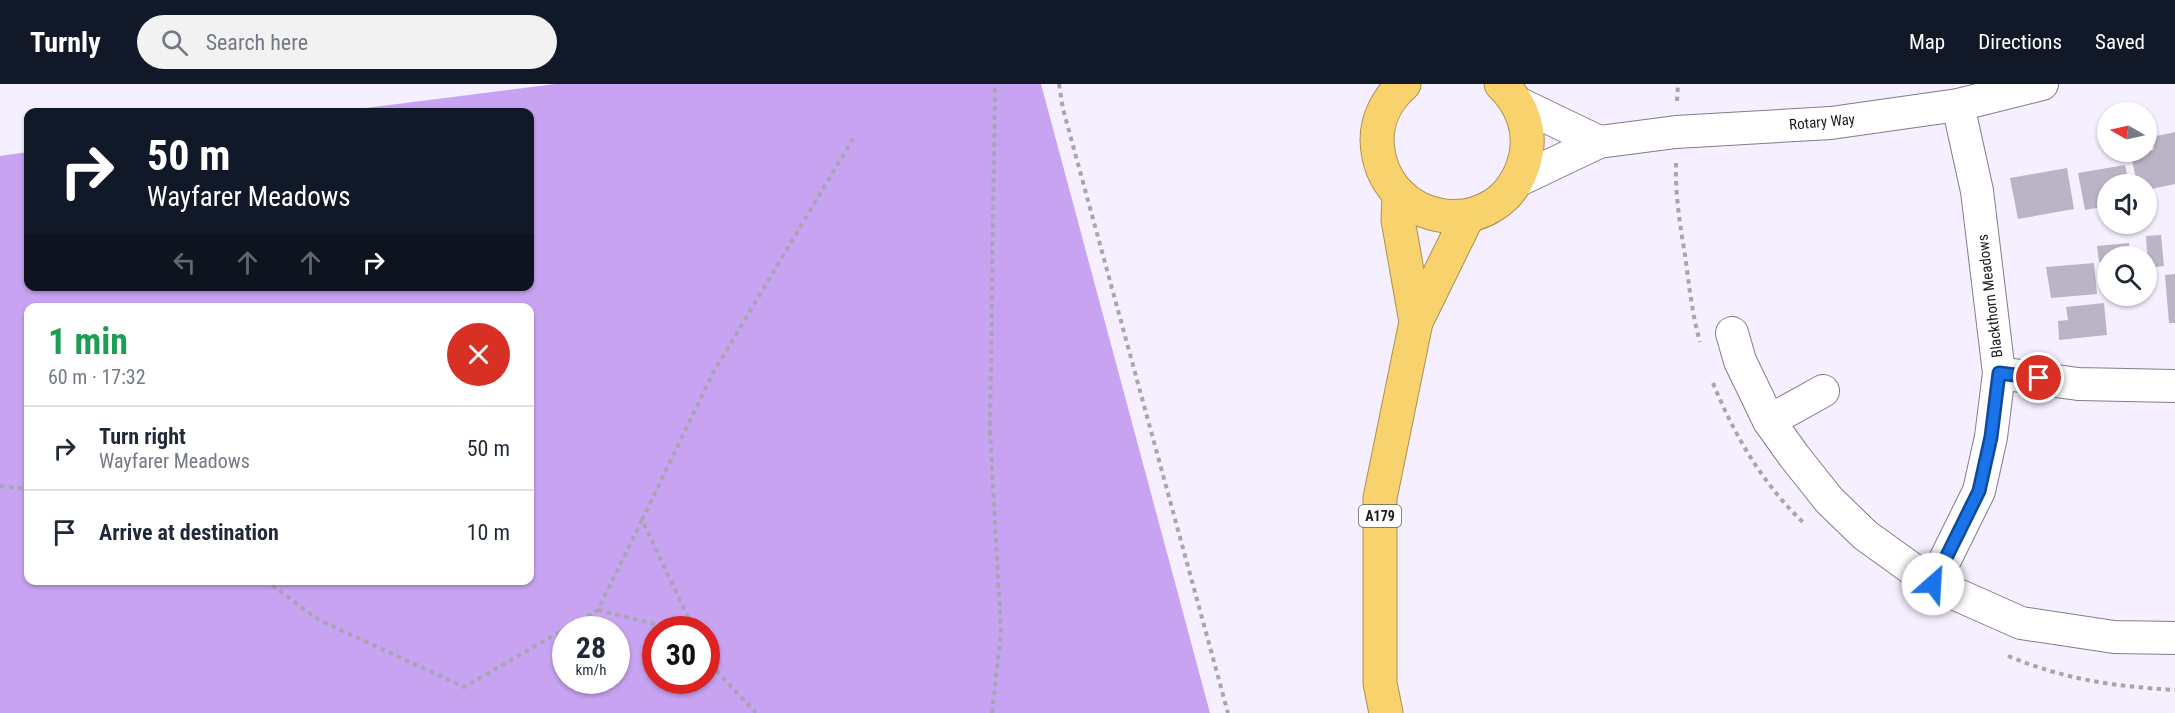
<!DOCTYPE html>
<html lang="en">
<head>
<meta charset="utf-8">
<style>
	:root { --surface:#fff; --page:#f2f2f3; --text:#1f2937; --muted:#747a83; --line:#e0e1e3; --accent:#111827 }
	body { margin:0; font-family:"Roboto Condensed",sans-serif; background:var(--page); color:var(--text); height:100vh; display:flex; flex-direction:column; font-size:22px; white-space:nowrap }
	* { box-sizing:border-box; margin:0 }
	p { font-size:20px; color:var(--muted) }
	.icon { flex:none; width:33px; height:33px; fill:none; stroke:currentColor; stroke-width:2; stroke-linecap:round; stroke-linejoin:round }
	.map { position:relative; flex:1; overflow:hidden }
	.sheet { position:absolute; left:24px; top:219px; width:510px; height:282px; display:flex; flex-direction:column; background:var(--surface); border-radius:12px; box-shadow:0 2px 4px #0004 }
	.sheet>* { flex:none }
	.top-card { position:absolute; left:24px; top:24px; width:510px; height:183px; border-radius:12px; box-shadow:0 2px 4px #0004; background:#111827; color:#fff; overflow:hidden }
	.needle { width:39px; rotate:279deg }
	.tools { position:absolute; left:2097px; top:18px; display:grid; gap:12px }
	.tools a { display:grid; place-items:center; width:60px; height:60px; border-radius:50%; background:var(--surface); box-shadow:0 2px 4px #0004; font-size:30px }
	.speed { position:absolute; left:552px; top:532px; display:flex; gap:12px; font-size:30px; font-weight:700; text-align:center }
	.speed>* { display:grid; place-content:center; width:78px; height:78px; border-radius:50%; background:var(--surface); box-shadow:0 2px 4px #0004; line-height:1 }
	.speed small { font-size:15px; font-weight:400 }
	.speed .limit { border:9px solid #d22; background:#fff; color:#111 }
	.pin { position:absolute; display:grid; place-items:center; width:51px; height:51px; color:#fff; margin:-26px; border:3px solid #fff; border-radius:50%; box-shadow:0 2px 6px #0007 }
	.me { position:absolute; width:66px; margin:-33px; rotate:26deg; stroke-linejoin:round; filter:drop-shadow(0 0 4px #0008) }
	.turn { display:flex; align-items:center; gap:21px; height:126px; padding:0 24px; font-size:27px }
	.turn .icon { width:78px; height:78px; stroke-width:2.5 }
	.turn b { display:block; font-size:42px; line-height:51px }
	.lanes { display:flex; align-items:center; height:57px; padding:0 24px; background:#0003; justify-content:center; gap:30px; direction:ltr }
	.lanes .off { opacity:.35 }
	.round { display:grid; place-items:center; flex:none; width:63px; height:63px; border-radius:32px; background:var(--page) }
	.overview { display:flex; align-items:center; justify-content:space-between; height:102px; padding:0 24px }
	h1 { font-size:36px; font-weight:700; line-height:45px; color:#1e9e55 }
	ul { padding:0; list-style:none }
	li { display:flex; align-items:center; gap:18px; height:84px; padding:0 24px; border-top:2px solid var(--line) }
	li div { flex:1 }
	li b { display:block; font-size:22px }
	li em { font-style:normal }
	header { display:flex; align-items:center; gap:36px; box-sizing:border-box; height:84px; padding:0 30px; background:var(--accent); color:#fff }
	header strong { font-size:28px }
	nav { display:flex; gap:33px; margin-inline-start:auto; font-size:21px }
	.search { width:420px; height:54px; background:var(--page); display:flex; align-items:center; gap:15px; box-sizing:border-box; padding:0 21px; border-radius:33px; color:var(--muted); font-size:22px }
	.map>svg:first-child { display:block }
</style>
</head>
<body>
<header>
<strong>Turnly</strong>
<div class="search"><svg class="icon" aria-label="search" viewBox="0 0 24 24"><circle cx="10" cy="10" r="6"/><path d="M15 15l6 6"/></svg>Search here</div>
<nav><a>Map</a><a>Directions</a><a>Saved</a></nav>
</header>
<div class="map">
<svg width="2175" height="629" viewBox="0 0 2175 629">
	<rect width="100%" height="100%" fill="#f6efff"/>
	<path fill="#c7a3f1" fill-rule="evenodd" d="M555 0H1041L1210 629H0V72L28 68V202H530V28H334ZM28 224H530V496H28ZM566 546H616V597H566ZM656 546H706V597H656Z"/>
	<g fill="#bbb3c6">
		<polygon points="2175,48 2175,100 2146,106 2146,100 2137,100 2131,71 2154,66 2152,53"/>
		<polygon points="2125,81 2129,100 2108,100 2108,122 2085,126 2078,89"/>
		<polygon points="2067,84 2074,125 2018,135 2010,94"/>
		<polygon points="2161,151 2164,182 2148,184 2146,152"/>
		<polygon points="2129,159 2130,172 2108,172 2108,178 2099,178 2097,162"/>
		<polygon points="2094,179 2097,210 2051,214 2046,183"/>
		<polygon points="2175,190 2175,239 2169,239 2165,191"/>
		<polygon points="2104,219 2107,251 2059,256 2058,237 2068,236 2066,223"/>
	</g>
	<g fill="none" stroke-linecap="round" stroke-linejoin="round">
		<defs>
			<g id="street">
				<polyline points="1518,19 1599,58"/>
				<polyline points="1515,98 1599,58 1676,48 1831,39 1958,21 2042,0"/>
				<polyline points="1732,249 1740,277 1769,337 1794,372 1829,416 1865,451 1933,500 2021,539 2114,553 2175,554"/>
				<polyline points="1999,289 2078,300 2175,302"/>
				<polyline points="1769,337 1823,307"/>
				<polyline points="1933,500 1979,407 1991,353 1999,289 1977,107 1958,21"/>
			</g>
			<g id="highway">
				<path d="M1404 0C1388 14 1377 34 1377 56 1380 146 1503 162 1525 75 1532 47 1522 20 1501 0"/>
				<polyline points="1399,112 1398,136 1416,238"/>
				<polyline points="1386,629 1380,599 1380,414 1416,238 1468,132"/>
			</g>
		</defs>
		<use href="#street" stroke="#837b8d" stroke-width="34"/>
		<use href="#highway" stroke="#ab9253" stroke-width="35"/>
		<g stroke="#a9a4b1" stroke-width="4" stroke-dasharray="4.5 4.5" stroke-linecap="butt">
			<polyline points="1059,0 1063,25 1228,629"/>
			<polyline points="1677,17 1678,0"/>
			<path d="M1676 79C1675 110 1680 141 1685 171 1689 200 1692 230 1700 258"/>
			<path d="M1713 299C1734 351 1764 402 1805 440"/>
			<polyline points="0,402 28,405"/>
			<polyline points="642,436 713,289 854,53"/>
			<polyline points="265,496 319,536 464,603 598,526 642,436 694,546"/>
			<polyline points="598,526 679,546"/>
			<polyline points="706,572 711,581 756,629"/>
			<path d="M2008 572C2067 596 2112 602 2175 606"/>
			<polyline points="992,629 1001,549 990,347 995,0"/>
		</g>
		<use href="#street" stroke="#fff" stroke-width="32"/>
		<use href="#highway" stroke="#f7d26d" stroke-width="33"/>
	</g>
	<g fill="none" stroke-linecap="round" stroke-linejoin="round">
		<defs>
			<polyline id="route" points="1933,500 1979,407 1991,353 1999,289 2039,294"/>
		</defs>
		<use href="#route" stroke="#114b97" stroke-width="15"/>
		<use href="#route" stroke="#1a73e8" stroke-width="10"/>
	</g>
	<g text-anchor="middle" stroke-width="4.5" stroke-linejoin="round" paint-order="stroke">
		<rect fill="#fff" stroke="#625f64" stroke-width="1.5" x="1359" y="421" width="42" height="22" rx="4.5"/>
		<g font-size="14" font-weight="bold" fill="#1e1b22">
			<text x="1380" y="437">A179</text>
		</g>
		<g font-size="15" fill="#1e1b22" stroke="#fff">
			<text transform="translate(1822 38) rotate(-5)" y="5">Rotary Way</text>
			<text transform="translate(1990 212) rotate(-97)" y="5">Blackthorn Meadows</text>
		</g>
	</g>
</svg>
<div class="tools">
<a><svg class="needle" viewBox="-14 -14 28 28"><path d="M0-13l5 13h-10z" fill="#e53935"/><path d="M0 13l5-13h-10z" fill="#747a83"/></svg></a>
<a><svg class="icon" aria-label="sound" viewBox="0 0 24 24"><path d="M4 9h4l5-4v14l-5-4H4zM17 9q2 3 0 6"/></svg></a>
<a><svg class="icon" aria-label="search" viewBox="0 0 24 24"><circle cx="10" cy="10" r="6"/><path d="M15 15l6 6"/></svg></a>
</div>
<div class="speed"><div>28<small>km/h</small></div><div class="limit">30</div></div>
<div class="pin" style="left:2039px;top:294px;background:#d93025"><svg class="icon" aria-label="arrive" viewBox="0 0 24 24"><path d="M6 21V4h12l-3 4 3 4H6"/></svg></div>
<svg class="me" style="left:1933px;top:500px" viewBox="-20 -20 40 40"><circle r="19" fill="#fff"/><path d="M0-13L10 11 0 6-10 11z" fill="#1a73e8"/></svg>
<div class="top-card">
<div class="turn"><svg class="icon" aria-label="right" viewBox="0 0 24 24"><path d="M7 20v-9h11M14 6l5 5-5 5"/></svg><div><b>50 m</b>Wayfarer Meadows</div></div>
<div class="lanes"><svg class="icon off" aria-label="left" viewBox="0 0 24 24"><path d="M17 20v-9H6M10 6l-5 5 5 5"/></svg><svg class="icon off" aria-label="ahead" viewBox="0 0 24 24"><path d="M12 20V5M6 11l6-6 6 6"/></svg><svg class="icon off" aria-label="ahead" viewBox="0 0 24 24"><path d="M12 20V5M6 11l6-6 6 6"/></svg><svg class="icon" aria-label="right" viewBox="0 0 24 24"><path d="M7 20v-9h11M14 6l5 5-5 5"/></svg></div>
</div>
<section class="sheet">
<div class="overview"><div><h1>1 min</h1><p>60 m · 17:32</p></div><a class="round" style="background:#d93025;color:#fff"><svg class="icon" aria-label="close" viewBox="0 0 24 24"><path d="M6 6l12 12M18 6L6 18"/></svg></a></div>
<ul>
<li><svg class="icon" aria-label="right" viewBox="0 0 24 24"><path d="M7 20v-9h11M14 6l5 5-5 5"/></svg><div><b>Turn right</b><p>Wayfarer Meadows</p></div><em>50 m</em></li>
<li><svg class="icon" aria-label="arrive" viewBox="0 0 24 24"><path d="M6 21V4h12l-3 4 3 4H6"/></svg><div><b>Arrive at destination</b></div><em>10 m</em></li>
</ul>
</section>
</div>
</body>
</html>
